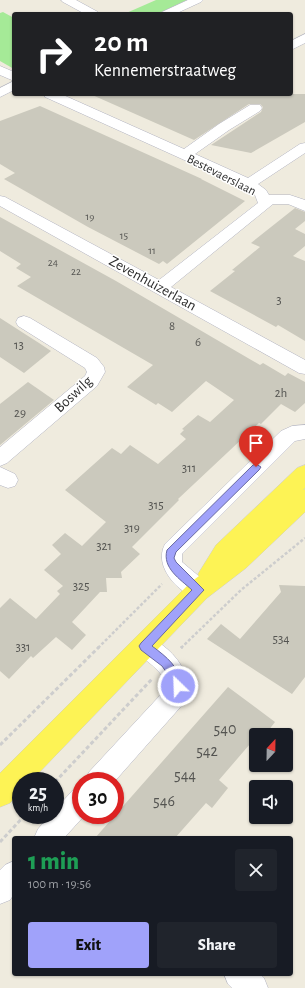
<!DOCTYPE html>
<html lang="en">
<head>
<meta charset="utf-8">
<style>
	:root { --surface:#171b24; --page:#20242c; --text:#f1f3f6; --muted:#9ea1a6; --accent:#a0a2fa }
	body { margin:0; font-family:"Alegreya Sans",sans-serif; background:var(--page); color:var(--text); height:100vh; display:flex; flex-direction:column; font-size:15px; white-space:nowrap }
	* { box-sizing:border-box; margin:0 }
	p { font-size:13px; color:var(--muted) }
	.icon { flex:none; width:22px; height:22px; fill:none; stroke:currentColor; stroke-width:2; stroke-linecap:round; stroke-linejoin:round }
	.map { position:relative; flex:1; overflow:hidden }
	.panel { position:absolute; left:12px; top:836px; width:281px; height:140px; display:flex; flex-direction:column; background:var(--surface); border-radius:4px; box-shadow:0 1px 3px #0004 }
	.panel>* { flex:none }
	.guide { position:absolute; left:12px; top:12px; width:281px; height:84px; border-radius:4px; box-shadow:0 1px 3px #0004; background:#202124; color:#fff; overflow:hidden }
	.needle { width:26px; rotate:22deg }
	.tools { position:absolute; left:249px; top:728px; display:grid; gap:8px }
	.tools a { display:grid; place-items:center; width:44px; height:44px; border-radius:4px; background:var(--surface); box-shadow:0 1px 3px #0004; font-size:20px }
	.speed { position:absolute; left:12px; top:772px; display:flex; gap:8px; font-size:20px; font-weight:700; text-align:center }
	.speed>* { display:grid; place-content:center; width:52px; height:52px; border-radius:50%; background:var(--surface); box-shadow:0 1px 3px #0004; line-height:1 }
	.speed small { font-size:10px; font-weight:400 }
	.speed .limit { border:6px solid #d22; background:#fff; color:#111 }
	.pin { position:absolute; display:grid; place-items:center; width:34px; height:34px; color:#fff; margin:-41px -17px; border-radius:50% 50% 50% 0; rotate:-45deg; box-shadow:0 0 4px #0007 }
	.pin .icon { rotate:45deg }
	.me { position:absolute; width:44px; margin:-22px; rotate:336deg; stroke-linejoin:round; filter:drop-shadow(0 0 3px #0008) }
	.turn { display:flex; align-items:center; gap:14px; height:84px; padding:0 16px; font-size:18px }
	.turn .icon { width:52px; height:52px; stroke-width:2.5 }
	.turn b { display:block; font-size:28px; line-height:34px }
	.round { display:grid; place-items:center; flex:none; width:42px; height:42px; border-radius:4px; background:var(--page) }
	.head { display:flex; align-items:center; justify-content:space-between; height:68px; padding:0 16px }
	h1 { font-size:24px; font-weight:800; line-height:30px; color:#1e9e55 }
	.button { display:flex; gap:8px; margin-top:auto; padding:8px 16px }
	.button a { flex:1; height:46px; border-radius:4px; background:var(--accent); color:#111; font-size:16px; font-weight:800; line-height:46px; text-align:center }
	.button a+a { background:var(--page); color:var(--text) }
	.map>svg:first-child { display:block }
</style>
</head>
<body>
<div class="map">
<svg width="305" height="988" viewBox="0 0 305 988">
	<rect width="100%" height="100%" fill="#efebde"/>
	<g fill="#a5ea97">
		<polygon points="156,0 187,0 157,14 124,14"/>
		<polygon points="3,12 14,18 14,69 0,61 0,13"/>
	</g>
	<g fill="#cbc9bd">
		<polygon points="90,94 305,94 305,122 251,153 211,145 261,112 263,107 260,104 249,104 194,140"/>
		<polygon points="40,106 202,179 201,179 245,201 167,264 163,261 159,264 88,227 4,179 15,173 0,164 0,121"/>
		<polygon points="295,208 305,212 305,221 295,229 305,234 305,246 293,256 305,261 305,341 278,325 276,327 210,291 235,271 232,270 260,247 251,243"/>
		<polygon points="0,217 116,281 260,365 263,363 285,376 288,373 305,382 305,403 295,412 281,404 261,424 259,423 178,499 179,500 132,547 140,554 121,572 122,578 106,578 107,592 100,592 72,622 86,635 72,650 56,637 33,658 31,656 9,679 0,671 0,608 10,598 36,619 60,594 57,591 63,586 44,570 61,554 52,545 65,533 82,546 106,522 65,490 112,448 121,454 130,445 158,464 186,439 180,434 184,430 182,429 198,415 210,422 234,400 206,381 172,412 158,403 156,405 127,387 153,365 17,286 31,277 16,268 21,264 0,251"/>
		<polygon points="0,318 39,343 51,351 24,373 0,357"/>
		<polygon points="28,382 54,400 0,445 0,404"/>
		<polygon points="279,585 305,586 305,677 292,694 207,639 221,624 240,639 281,592"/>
		<polygon points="228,687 275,722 265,735 256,735 256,737 219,780 228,788 212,808 206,803 175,838 95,838"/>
	</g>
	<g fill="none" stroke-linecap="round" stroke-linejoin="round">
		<defs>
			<g id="minor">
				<polygon points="61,0 76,0 98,12 100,14 85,14 63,2"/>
				<polygon points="188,0 203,0 201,2 175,14 160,14 162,12"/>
				<polygon points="305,34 305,43 291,50 291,41"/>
				<polygon points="0,66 14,72 14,81 0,75"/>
				<polygon points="14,81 14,90 0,97 0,88"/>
				<polygon points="44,94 61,94 184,149 219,124 250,105 260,105 262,108 260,111 229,130 195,154 248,178 300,144 305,143 305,153 258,184 266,190 269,195 290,195 305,200 305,211 288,204 273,204 171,287 305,360 305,374 299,373 0,206 0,196 5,197 159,280 258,203 255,195 244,187 45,97"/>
				<polygon points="24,316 30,318 97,358 104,367 105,372 97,386 7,463 0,466 0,447 85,376 87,372 85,368 18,326 16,322 18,318"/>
				<path d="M305 425V439L295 441 182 554V562L207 583 210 590 207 597 199 600C178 592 153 567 165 544L281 431 292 426Z"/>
				<polygon points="0,467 15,474 18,480 15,486 8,488 0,485"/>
				<path d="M145 635C171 646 197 674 184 703L115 781H85L89 772 165 690C168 669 141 662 134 646L137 639Z"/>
				<polygon points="81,787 81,815 85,815 64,838 34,838 38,829 50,815 55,815 55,810 72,791"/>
				<polygon points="14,861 14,894 10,900 0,904 0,870 5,865"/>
				<polygon points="224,974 260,974 264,978 268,988 232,988 228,984"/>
			</g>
			<polygon id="major" points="305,465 305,488 303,490 305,489 305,512 246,568 207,598 31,781 21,781 21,791 10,803 0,807 0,773 191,582 199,576 198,574 216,545 297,468"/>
		</defs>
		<use href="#minor" stroke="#b2b3c1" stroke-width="1"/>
		<use href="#major" stroke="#cdcdcd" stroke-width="1"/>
		<g stroke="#cdcdcd" stroke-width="2.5" stroke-dasharray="3 2" stroke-linecap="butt">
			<polyline points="98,648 162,584"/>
			<polyline points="181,648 241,590 305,538"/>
		</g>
		<g stroke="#cdcdcd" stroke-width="3" stroke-dasharray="4 2.5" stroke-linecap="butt">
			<polyline points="181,648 182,647"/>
			<polyline points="0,745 99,647"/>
			<polyline points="55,782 152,679"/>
			<polyline points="0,842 25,815"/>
		</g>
		<use href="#minor" fill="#fff" fill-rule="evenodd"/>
		<use href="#major" fill="#fdf355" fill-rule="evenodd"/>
	</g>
	<path fill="#a0a2fa" stroke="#6869a2" d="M256 464 261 467 259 470 176 552 174 558 176 562 204 590 152 646C168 658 178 666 183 686L182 690 178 691 174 690 171 679 162 666 141 650 139 646 141 643 192 590C180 579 162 568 167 550L253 465Z"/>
	<g text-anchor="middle" stroke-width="3" stroke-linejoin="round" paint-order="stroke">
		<g font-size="11" fill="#545451">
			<text x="90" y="220">19</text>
			<text x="124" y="239">15</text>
			<text x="152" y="254">11</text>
			<text x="53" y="266">24</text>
			<text x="76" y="275">22</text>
		</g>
		<g font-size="13" fill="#2d2d2d" stroke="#fff">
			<text transform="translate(222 174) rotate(27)" y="5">Bestevaerslaan</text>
		</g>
		<g font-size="13" fill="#545451">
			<text x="279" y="304">3</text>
			<text x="172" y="330">8</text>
			<text x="198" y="346">6</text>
			<text x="19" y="349">13</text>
			<text x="281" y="397">2h</text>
			<text x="20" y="417">29</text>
			<text x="189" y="472">311</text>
			<text x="156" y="509">315</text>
			<text x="132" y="532">319</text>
			<text x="104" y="550">321</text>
			<text x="81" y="590">325</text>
			<text x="281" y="643">534</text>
			<text x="23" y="651">331</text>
		</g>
		<g font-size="15" fill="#2d2d2d" stroke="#fff">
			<text transform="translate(153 283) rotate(29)" y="5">Zevenhuizerlaan</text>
			<text transform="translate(73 394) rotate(-43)" y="5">Boswilg</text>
		</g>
		<g font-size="16" fill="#545451">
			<text x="225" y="734">540</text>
			<text x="207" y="756">542</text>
			<text x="185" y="780">544</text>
			<text x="164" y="806">546</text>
		</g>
	</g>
</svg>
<div class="tools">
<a><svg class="needle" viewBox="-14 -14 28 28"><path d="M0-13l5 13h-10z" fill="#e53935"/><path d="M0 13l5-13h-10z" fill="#9ea1a6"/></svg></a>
<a><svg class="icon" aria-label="sound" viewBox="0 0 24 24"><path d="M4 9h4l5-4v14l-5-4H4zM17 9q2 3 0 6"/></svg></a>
</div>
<div class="speed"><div>25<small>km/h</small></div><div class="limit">30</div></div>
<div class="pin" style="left:256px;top:467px;background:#d93025"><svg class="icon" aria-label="arrive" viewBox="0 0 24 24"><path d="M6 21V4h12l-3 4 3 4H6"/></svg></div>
<svg class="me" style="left:178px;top:686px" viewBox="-20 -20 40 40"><circle r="17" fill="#a0a2fa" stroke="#fff" stroke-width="3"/><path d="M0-11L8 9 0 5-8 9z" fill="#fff"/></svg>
<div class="guide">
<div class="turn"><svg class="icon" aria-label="right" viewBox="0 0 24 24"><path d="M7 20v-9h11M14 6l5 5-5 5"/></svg><div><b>20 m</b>Kennemerstraatweg</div></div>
</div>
<section class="panel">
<div class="head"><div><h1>1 min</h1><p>100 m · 19:56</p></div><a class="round"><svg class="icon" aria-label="close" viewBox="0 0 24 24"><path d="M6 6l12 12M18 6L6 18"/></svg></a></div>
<div class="button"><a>Exit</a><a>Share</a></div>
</section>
</div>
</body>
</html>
